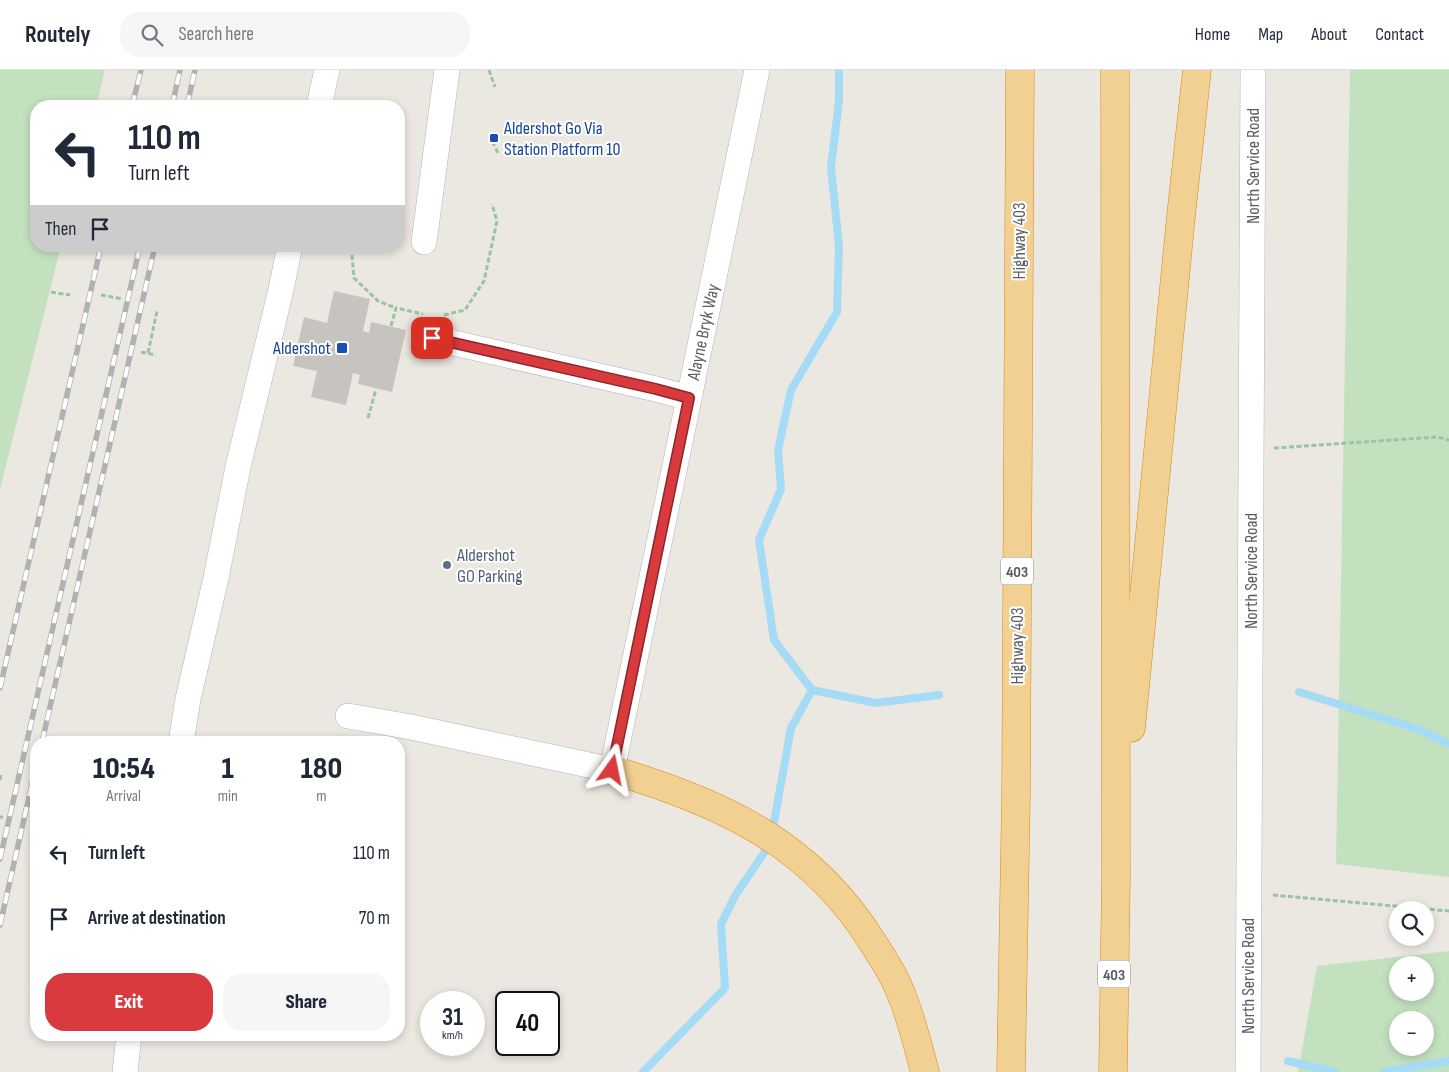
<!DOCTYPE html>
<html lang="en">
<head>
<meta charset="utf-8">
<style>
	:root { --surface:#fff; --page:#f6f6f7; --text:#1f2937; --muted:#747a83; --line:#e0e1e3; --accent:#d83a3d }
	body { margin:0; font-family:"Sofia Sans Condensed",sans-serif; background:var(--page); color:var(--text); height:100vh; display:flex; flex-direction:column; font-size:19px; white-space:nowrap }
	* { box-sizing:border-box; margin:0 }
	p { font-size:16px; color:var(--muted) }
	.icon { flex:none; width:28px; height:28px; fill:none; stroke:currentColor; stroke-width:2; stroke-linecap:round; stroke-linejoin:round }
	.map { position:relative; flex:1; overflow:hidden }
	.side { position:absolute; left:30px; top:666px; width:375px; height:305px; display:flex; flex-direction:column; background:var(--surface); border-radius:20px; box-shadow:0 2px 8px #0003 }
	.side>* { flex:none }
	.top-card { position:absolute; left:30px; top:30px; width:375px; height:152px; border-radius:20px; box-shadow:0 2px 8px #0003; background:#fff; color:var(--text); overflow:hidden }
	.controls { position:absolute; left:1389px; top:831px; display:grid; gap:10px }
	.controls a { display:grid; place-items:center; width:45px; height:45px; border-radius:50%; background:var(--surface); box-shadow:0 2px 8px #0003; font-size:25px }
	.speed { position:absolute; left:420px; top:921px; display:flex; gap:10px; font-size:25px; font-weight:700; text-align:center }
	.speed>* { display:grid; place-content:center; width:65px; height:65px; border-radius:50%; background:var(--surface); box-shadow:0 2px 8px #0003; line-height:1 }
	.speed small { font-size:12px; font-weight:400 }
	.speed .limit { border:2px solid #111; border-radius:8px; background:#fff; color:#111 }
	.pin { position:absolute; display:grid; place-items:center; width:42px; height:42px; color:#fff; margin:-21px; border-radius:10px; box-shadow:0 2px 8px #0006 }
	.me { position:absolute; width:55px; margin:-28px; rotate:12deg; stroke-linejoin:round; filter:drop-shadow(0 0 4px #0008) }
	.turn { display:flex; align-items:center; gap:18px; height:105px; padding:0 15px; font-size:22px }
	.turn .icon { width:65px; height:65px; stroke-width:2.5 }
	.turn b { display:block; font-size:35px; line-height:42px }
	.then { display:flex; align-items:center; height:48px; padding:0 15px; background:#0003; gap:10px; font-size:19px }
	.eta { display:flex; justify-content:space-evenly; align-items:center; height:85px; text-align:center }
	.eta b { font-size:30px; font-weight:800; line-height:35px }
	.primary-button { display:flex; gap:10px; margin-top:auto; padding:10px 15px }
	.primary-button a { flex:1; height:58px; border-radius:20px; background:var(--accent); color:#fff; font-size:20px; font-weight:800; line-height:58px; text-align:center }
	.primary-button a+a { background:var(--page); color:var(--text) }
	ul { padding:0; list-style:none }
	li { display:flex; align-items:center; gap:15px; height:65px; padding:0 15px }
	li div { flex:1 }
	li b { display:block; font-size:19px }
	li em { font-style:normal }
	header { display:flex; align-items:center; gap:30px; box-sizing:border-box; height:70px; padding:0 25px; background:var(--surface); border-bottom:1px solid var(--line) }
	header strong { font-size:24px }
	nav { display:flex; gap:28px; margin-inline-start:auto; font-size:18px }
	.search { width:350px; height:45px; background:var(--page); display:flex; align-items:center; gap:12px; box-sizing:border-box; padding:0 18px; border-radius:20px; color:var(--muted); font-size:19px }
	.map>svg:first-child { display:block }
</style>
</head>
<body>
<header>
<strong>Routely</strong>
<div class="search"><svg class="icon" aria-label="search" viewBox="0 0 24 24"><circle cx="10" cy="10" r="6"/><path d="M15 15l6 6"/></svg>Search here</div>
<nav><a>Home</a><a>Map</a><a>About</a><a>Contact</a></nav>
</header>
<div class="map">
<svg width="1449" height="1002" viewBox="0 0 1449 1002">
	<rect width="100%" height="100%" fill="#ebe8e1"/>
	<g fill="#c3e1bf" fill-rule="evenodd">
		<polygon points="0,0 105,0 96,36 36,36 36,176 61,176 0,419"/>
		<polygon points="1350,0 1449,0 1449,807 1336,794"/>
		<path d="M1449 881V1002H1298L1317 896ZM1398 895H1425V922H1398ZM1398 950H1425V978H1398Z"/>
	</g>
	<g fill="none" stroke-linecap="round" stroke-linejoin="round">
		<g stroke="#a6dbf6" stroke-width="8">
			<polyline points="839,0 839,31 831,97 839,176 837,242 791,320 778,380 781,419 759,470 774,570 812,620 876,633 939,625"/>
			<polyline points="1299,622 1418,659 1449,674"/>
			<polyline points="772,763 791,658 812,620"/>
			<polyline points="1288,991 1335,1002"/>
			<polyline points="643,1002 725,918 721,854 735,826 770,774"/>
			<polyline points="1383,1002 1449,991"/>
		</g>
	</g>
	<polygon fill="#c7c3be" points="334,221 370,229 363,261 369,263 371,252 406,260 392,322 358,314 360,305 353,303 346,335 311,327 317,301 293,296 304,247 327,253"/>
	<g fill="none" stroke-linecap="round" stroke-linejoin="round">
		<defs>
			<g id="minor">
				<polyline points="319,36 327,0"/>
				<polyline points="424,172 447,0"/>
				<polyline points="432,268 656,319 689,328"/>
				<polyline points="348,646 411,657 612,700 757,0"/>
				<polyline points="181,672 188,629 216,508 238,397 280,224 290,176"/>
				<polyline points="125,1002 129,965"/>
				<polyline points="1248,1002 1253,0"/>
			</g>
			<g id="highway">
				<polyline points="1131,658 1181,146 1197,0"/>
				<path d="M612 700C721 732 811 773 873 873 884 890 895 907 902 926 912 950 918 977 925 1002"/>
				<polyline points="1011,1002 1016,725 1020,0"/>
				<polyline points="1113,1002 1116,807 1115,0"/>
			</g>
		</defs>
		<use href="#minor" stroke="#b2b4b8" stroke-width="26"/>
		<use href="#highway" stroke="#d78815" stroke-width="29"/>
		<g stroke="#9bc3a2" stroke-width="3" stroke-dasharray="5 2.5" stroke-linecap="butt">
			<polyline points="489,0 495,17"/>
			<polyline points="489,65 498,83"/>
			<polyline points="352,185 354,208 378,231 396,238"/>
			<polyline points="51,222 70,225"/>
			<polyline points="101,225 123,229"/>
			<polyline points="444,245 465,240 484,211 497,151 492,134"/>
			<polyline points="391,256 396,238 423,244"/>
			<polyline points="141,282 156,285"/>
			<polyline points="148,283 157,241"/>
			<polyline points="368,348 376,319"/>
			<polyline points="1274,378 1437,367 1449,370"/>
			<polyline points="0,710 1,704"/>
			<polyline points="0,747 3,747"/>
			<polyline points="1273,825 1449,841"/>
		</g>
		<use href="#minor" stroke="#fff" stroke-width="25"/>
		<use href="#highway" stroke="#f2d091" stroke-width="28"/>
		<defs>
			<g id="rail">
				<polyline points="132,36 141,0"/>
				<polyline points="172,36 180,0"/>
				<polyline points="187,36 195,0"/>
				<polyline points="0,618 101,176"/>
				<polyline points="42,672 155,176"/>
				<polyline points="0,789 140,176"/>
				<polyline points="0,855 36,696"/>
			</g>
		</defs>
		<use href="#rail" stroke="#b0b1b1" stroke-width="5.5"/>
		<use href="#rail" stroke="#fff" stroke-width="4" stroke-dasharray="11" stroke-linecap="butt"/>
	</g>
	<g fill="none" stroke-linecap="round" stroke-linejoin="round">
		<defs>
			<polyline id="route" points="432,268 656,319 689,328 612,700"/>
		</defs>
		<use href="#route" stroke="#8c2628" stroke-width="12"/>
		<use href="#route" stroke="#d83a3d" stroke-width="9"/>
	</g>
	<g fill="#1a4fb4" stroke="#fff" stroke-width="2">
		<rect x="489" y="63" width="10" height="10" rx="2.5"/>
		<rect x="336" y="272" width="12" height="12" rx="2.5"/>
	</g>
	<circle fill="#5c6f8a" stroke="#fff" stroke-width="2" cx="447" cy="495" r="5"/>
	<g text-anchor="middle" stroke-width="4" stroke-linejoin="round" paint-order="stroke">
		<g fill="#fff" stroke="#8c8e90" stroke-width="1">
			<rect x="1001" y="487.5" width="32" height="27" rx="4"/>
			<rect x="1098" y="890.5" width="32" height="27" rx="4"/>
		</g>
		<g font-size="16" font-weight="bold" fill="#5a5d61">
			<text x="1017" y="507">403</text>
			<text x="1114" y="910">403</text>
		</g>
		<g font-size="18" fill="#164399" stroke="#fff" text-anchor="start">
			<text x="504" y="64">Aldershot Go Via<tspan x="504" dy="21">Station Platform 10</tspan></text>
			<text x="331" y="284" text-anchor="end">Aldershot</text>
		</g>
		<g font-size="18" fill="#5a5d61" stroke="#fff">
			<text transform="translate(1253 96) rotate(-90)" y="6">North Service Road</text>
			<text transform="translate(1019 171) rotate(-90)" y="6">Highway 403</text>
			<text transform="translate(703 262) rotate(-78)" y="6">Alayne Bryk Way</text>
			<text transform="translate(1251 501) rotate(-90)" y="6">North Service Road</text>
			<text transform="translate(1017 576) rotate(-90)" y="6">Highway 403</text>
			<text transform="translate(1248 906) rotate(-90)" y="6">North Service Road</text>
		</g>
		<g font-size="18" fill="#4e5e75" stroke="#fff" text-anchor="start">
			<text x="457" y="491">Aldershot<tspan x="457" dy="21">GO Parking</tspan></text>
		</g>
	</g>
</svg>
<div class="controls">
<a><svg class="icon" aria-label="search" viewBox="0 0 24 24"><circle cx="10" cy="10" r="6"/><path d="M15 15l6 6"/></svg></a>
<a>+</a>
<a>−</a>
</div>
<div class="speed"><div>31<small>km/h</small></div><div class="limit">40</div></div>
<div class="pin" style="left:432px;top:268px;background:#d93025"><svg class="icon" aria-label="arrive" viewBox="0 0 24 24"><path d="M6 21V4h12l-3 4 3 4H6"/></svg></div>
<svg class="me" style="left:612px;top:700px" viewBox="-20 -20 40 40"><path d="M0-17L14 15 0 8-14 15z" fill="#d83a3d" stroke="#fff" stroke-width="4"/></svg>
<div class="top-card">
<div class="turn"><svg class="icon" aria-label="left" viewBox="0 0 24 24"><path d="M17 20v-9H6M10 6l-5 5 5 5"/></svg><div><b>110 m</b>Turn left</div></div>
<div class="then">Then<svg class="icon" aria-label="arrive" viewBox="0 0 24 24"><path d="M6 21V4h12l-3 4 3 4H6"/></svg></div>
</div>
<section class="side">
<div class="eta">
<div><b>10:54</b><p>Arrival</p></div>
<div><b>1</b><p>min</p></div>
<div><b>180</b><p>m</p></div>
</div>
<ul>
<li><svg class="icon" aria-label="left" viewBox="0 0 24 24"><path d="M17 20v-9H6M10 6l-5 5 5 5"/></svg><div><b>Turn left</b></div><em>110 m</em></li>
<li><svg class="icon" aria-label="arrive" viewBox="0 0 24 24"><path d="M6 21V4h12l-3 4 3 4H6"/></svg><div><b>Arrive at destination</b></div><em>70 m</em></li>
</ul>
<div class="primary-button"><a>Exit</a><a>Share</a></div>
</section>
</div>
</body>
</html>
